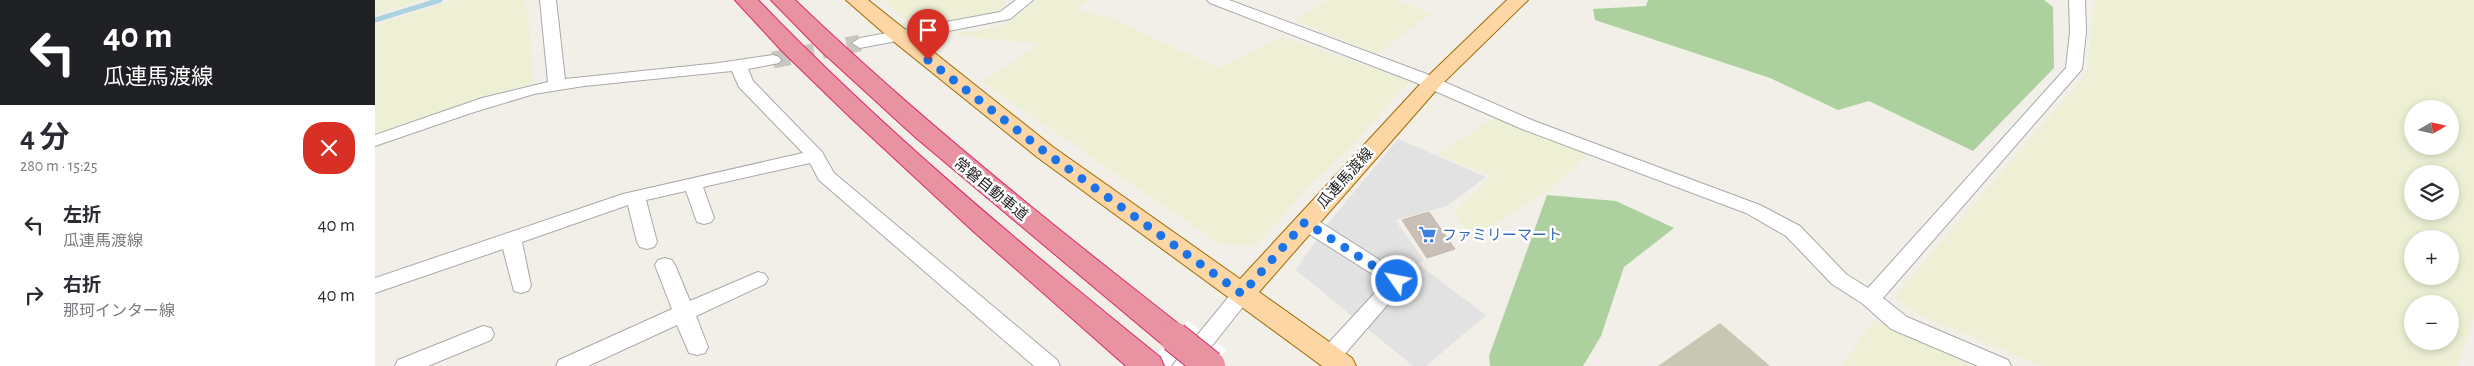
<!DOCTYPE html>
<html lang="ja">
<head>
<meta charset="utf-8">
<style>
	:root { --surface:#fff; --page:#f7f7f7; --text:#2b2b33; --muted:#7c7c81 }
	body { margin:0; font-family:"Alegreya Sans","Noto Sans JP",sans-serif; background:var(--page); color:var(--text); height:100vh; display:flex; flex-direction:column; font-size:19px; white-space:nowrap }
	* { box-sizing:border-box; margin:0 }
	p { font-size:16px; color:var(--muted) }
	.icon { flex:none; width:28px; height:28px; fill:none; stroke:currentColor; stroke-width:2; stroke-linecap:round; stroke-linejoin:round }
	.map { position:relative; flex:1; overflow:hidden }
	.details { display:flex; flex-direction:column; background:var(--surface); width:375px }
	.details>* { flex:none }
	.hud { background:#202124; color:#fff; overflow:hidden }
	.needle { width:32px; rotate:81deg }
	.fabs { position:absolute; left:2029px; top:100px; display:grid; gap:10px }
	.fabs a { display:grid; place-items:center; width:55px; height:55px; border-radius:50%; background:var(--surface); box-shadow:0 2px 8px #0003; font-size:25px }
	.pin { position:absolute; display:grid; place-items:center; width:42px; height:42px; color:#fff; margin:-51px -21px; border-radius:50% 50% 50% 0; rotate:-45deg; box-shadow:0 0 5px #0007 }
	.pin .icon { rotate:45deg }
	.me { position:absolute; width:55px; margin:-28px; rotate:303deg; stroke-linejoin:round; filter:drop-shadow(0 0 4px #0008) }
	.turn { display:flex; align-items:center; gap:18px; height:105px; padding:0 20px; font-size:22px }
	.turn .icon { width:65px; height:65px; stroke-width:2.5 }
	.turn b { display:block; font-size:35px; line-height:42px }
	.round { display:grid; place-items:center; flex:none; width:52px; height:52px; border-radius:20px; background:var(--page) }
	.head { display:flex; align-items:center; justify-content:space-between; height:85px; padding:0 20px }
	h1 { font-size:30px; font-weight:700; line-height:38px }
	ul { padding:0; list-style:none }
	li { display:flex; align-items:center; gap:15px; height:70px; padding:0 20px }
	li div { flex:1 }
	li b { display:block; font-size:19px }
	li em { font-style:normal }
	main { display:flex; flex:1; min-height:0 }
	.map>svg:first-child { display:block }
</style>
</head>
<body>
<main>
<section class="details">
<div class="hud">
<div class="turn"><svg class="icon" aria-label="left" viewBox="0 0 24 24"><path d="M17 20v-9H6M10 6l-5 5 5 5"/></svg><div><b>40 m</b>瓜連馬渡線</div></div>
</div>
<div class="head"><div><h1>4 分</h1><p>280 m · 15:25</p></div><a class="round" style="background:#d93025;color:#fff"><svg class="icon" aria-label="close" viewBox="0 0 24 24"><path d="M6 6l12 12M18 6L6 18"/></svg></a></div>
<ul>
<li><svg class="icon" aria-label="left" viewBox="0 0 24 24"><path d="M17 20v-9H6M10 6l-5 5 5 5"/></svg><div><b>左折</b><p>瓜連馬渡線</p></div><em>40 m</em></li>
<li><svg class="icon" aria-label="right" viewBox="0 0 24 24"><path d="M7 20v-9h11M14 6l5 5-5 5"/></svg><div><b>右折</b><p>那珂インター線</p></div><em>40 m</em></li>
</ul>
</section>
<div class="map">
<svg width="2099" height="366" viewBox="0 0 2099 366">
	<rect width="100%" height="100%" fill="#f2efe9"/>
	<polygon fill="#c7c7b4" points="1345,323 1395,366 1283,366"/>
	<g fill="#eef0d5" fill-rule="evenodd">
		<polygon points="0,0 48,0 0,15"/>
		<polygon points="78,0 150,0 155,31 158,85 106,98 0,135 0,25"/>
		<polygon points="510,0 627,0 631,2 622,12 536,25"/>
		<polygon points="662,0 713,0 701,10 737,18 843,68 908,37 1035,81 976,147 935,185 882,245 845,244 607,82 664,44 576,35 630,25"/>
		<polygon points="953,0 1019,0 1056,13 1003,54 919,20"/>
		<path d="M1720 0H2099V318L2083 366H1666L1542 314 1519 297 1711 74ZM2038 109H2075V146H2038ZM2038 174H2075V211H2038ZM2038 239H2075V276H2038ZM2038 304H2075V341H2038Z"/>
		<polygon points="1118,118 1215,152 1180,186 1097,238 1079,212 1116,176 1063,155"/>
		<polygon points="1499,320 1597,366 1467,366"/>
	</g>
	<g fill="#add19e">
		<polygon points="1273,0 1669,0 1678,7 1679,68 1598,151 1494,101 1463,110 1395,78 1220,20 1218,9 1271,6"/>
		<polygon points="1172,195 1241,201 1299,228 1249,267 1226,336 1208,366 1115,366 1114,356"/>
	</g>
	<polygon fill="#e2e2e2" points="1023,139 1111,177 1072,206 1020,220 1049,260 1043,264 1111,315 1051,366 1038,366 921,270 951,226"/>
	<polygon fill="#fff" points="813,321 851,350 838,366 771,366"/>
	<g fill="none" stroke-linecap="round" stroke-linejoin="round">
		<polyline stroke="#aad3df" stroke-width="5" points="0,20 65,0"/>
	</g>
	<polygon fill="#c7bfb8" stroke="#c4b6ab" points="1054,212 1080,249 1052,258 1027,220"/>
	<g fill="none" stroke-linecap="round" stroke-linejoin="round">
		<polyline stroke="#c8c6c1" stroke-width="17" stroke-dasharray="17 8" stroke-linecap="butt" points="398,60 485,43"/>
		<defs>
			<g id="minor">
				<polygon points="165,0 181,0 190,79 344,63 398,55 404,57 406,60 404,63 373,69 378,81 447,152 459,173 682,360 685,366 659,366 444,180 435,163 328,187 339,218 336,222 329,224 322,222 311,191 271,200 282,242 279,247 272,249 265,247 262,242 253,205 147,242 156,286 153,291 146,293 139,291 128,249 0,293 0,278 248,194 428,153 364,87 357,71 209,86 159,94 96,113 0,146 0,135 107,98 173,82"/>
				<polygon points="641,0 658,0 635,19 485,48 477,43 485,38 625,12"/>
				<polygon points="832,0 854,0 1049,73 1159,121 1385,205 1425,226 1471,274 1493,288 1691,68 1695,32 1694,0 1710,0 1711,32 1707,69 1508,298 1532,317 1633,360 1636,366 1603,366 1516,329 1488,304 1457,284 1411,236 1371,213 1147,129 1037,81 835,3"/>
				<polygon points="930,216 937,217 1030,276 1033,281 962,363 954,365 946,363 943,357 946,351 1010,282 923,227 920,222 923,217"/>
				<polygon points="290,258 297,260 300,265 315,301 383,272 390,274 393,279 390,284 321,316 333,347 330,353 322,355 314,353 302,325 213,366 181,366 184,360 297,309 280,265 283,260"/>
				<polygon points="867,287 874,289 878,294 821,366 797,366 860,289"/>
				<polygon points="108,326 116,328 119,334 116,340 53,366 20,366 23,360"/>
			</g>
			<polygon id="major" points="471,0 493,0 678,147 865,279 1050,79 1132,0 1153,0 1064,87 884,292 977,358 981,366 947,366 662,157 518,41"/>
			<g id="highway">
				<path d="M360 0H383C507 129 646 245 785 357L789 366H751L734 351 599 232 476 118 407 51Z"/>
				<path d="M396 0H420C543 118 676 224 810 329L815 337 810 345 799 349 788 345 540 137 445 50Z"/>
			</g>
		</defs>
		<use href="#minor" stroke="#a9a9a9" stroke-width="2"/>
		<use href="#major" stroke="#a06b00" stroke-width="2"/>
		<use href="#highway" stroke="#dc2a67" stroke-width="2"/>
		<use href="#minor" fill="#fff" fill-rule="evenodd"/>
		<use href="#major" fill="#fcd6a4" fill-rule="evenodd"/>
		<use href="#highway" fill="#e892a2" fill-rule="evenodd"/>
		<defs>
			<polyline id="highway-bridge" points="799,337 835,366"/>
		</defs>
		<use href="#highway-bridge" stroke="#dc2a67" stroke-width="32" stroke-linecap="butt"/>
		<use href="#highway-bridge" stroke="#e892a2" stroke-width="30"/>
	</g>
	<g fill="none" stroke-linecap="round" stroke-linejoin="round">
		<polyline stroke="#1a73e8" stroke-width="9" stroke-dasharray="0 16.2" points="553,60 670,152 867,294 930,222 1022,281"/>
	</g>
	<defs>
		<symbol id="supermarket-bare" viewBox="-9 -9 18 18"><path d="M-6-5.5h2.5l.6 2H6L4.5 2H-2.5L-4.4-4H-6ZM-1.5 3.2a1.3 1.3 0 1 0 .1 0ZM3 3.2a1.3 1.3 0 1 0 .1 0Z" fill="#3f7fe0" stroke="#fff" stroke-width="2.5" paint-order="stroke"/></symbol>
	</defs>
	<g fill-rule="evenodd">
		<use href="#supermarket-bare" x="1040" y="222" width="25" height="25"/>
	</g>
	<g text-anchor="middle" stroke-width="5" stroke-linejoin="round" paint-order="stroke">
		<g font-size="15" fill="#222" stroke="#fff">
			<text transform="translate(970 178) rotate(-48)" y="5">瓜連馬渡線</text>
			<text transform="translate(616 189) rotate(39)" y="5">常磐自動車道</text>
		</g>
		<g font-size="15" fill="#366cbe" stroke="#fff" text-anchor="start">
			<text x="1067" y="240">ファミリーマート</text>
		</g>
	</g>
</svg>
<div class="fabs">
<a><svg class="needle" viewBox="-14 -14 28 28"><path d="M0-13l5 13h-10z" fill="#e53935"/><path d="M0 13l5-13h-10z" fill="#7c7c81"/></svg></a>
<a><svg class="icon" aria-label="layers" viewBox="0 0 24 24"><path d="M12 4l9 5-9 5-9-5zM3 14l9 5 9-5"/></svg></a>
<a>+</a>
<a>−</a>
</div>
<div class="pin" style="left:553px;top:60px;background:#d93025"><svg class="icon" aria-label="arrive" viewBox="0 0 24 24"><path d="M6 21V4h12l-3 4 3 4H6"/></svg></div>
<svg class="me" style="left:1022px;top:281px" viewBox="-20 -20 40 40"><circle r="17" fill="#1a73e8" stroke="#fff" stroke-width="3"/><path d="M0-11L8 9 0 5-8 9z" fill="#fff"/></svg>
</div>
</main>
</body>
</html>
